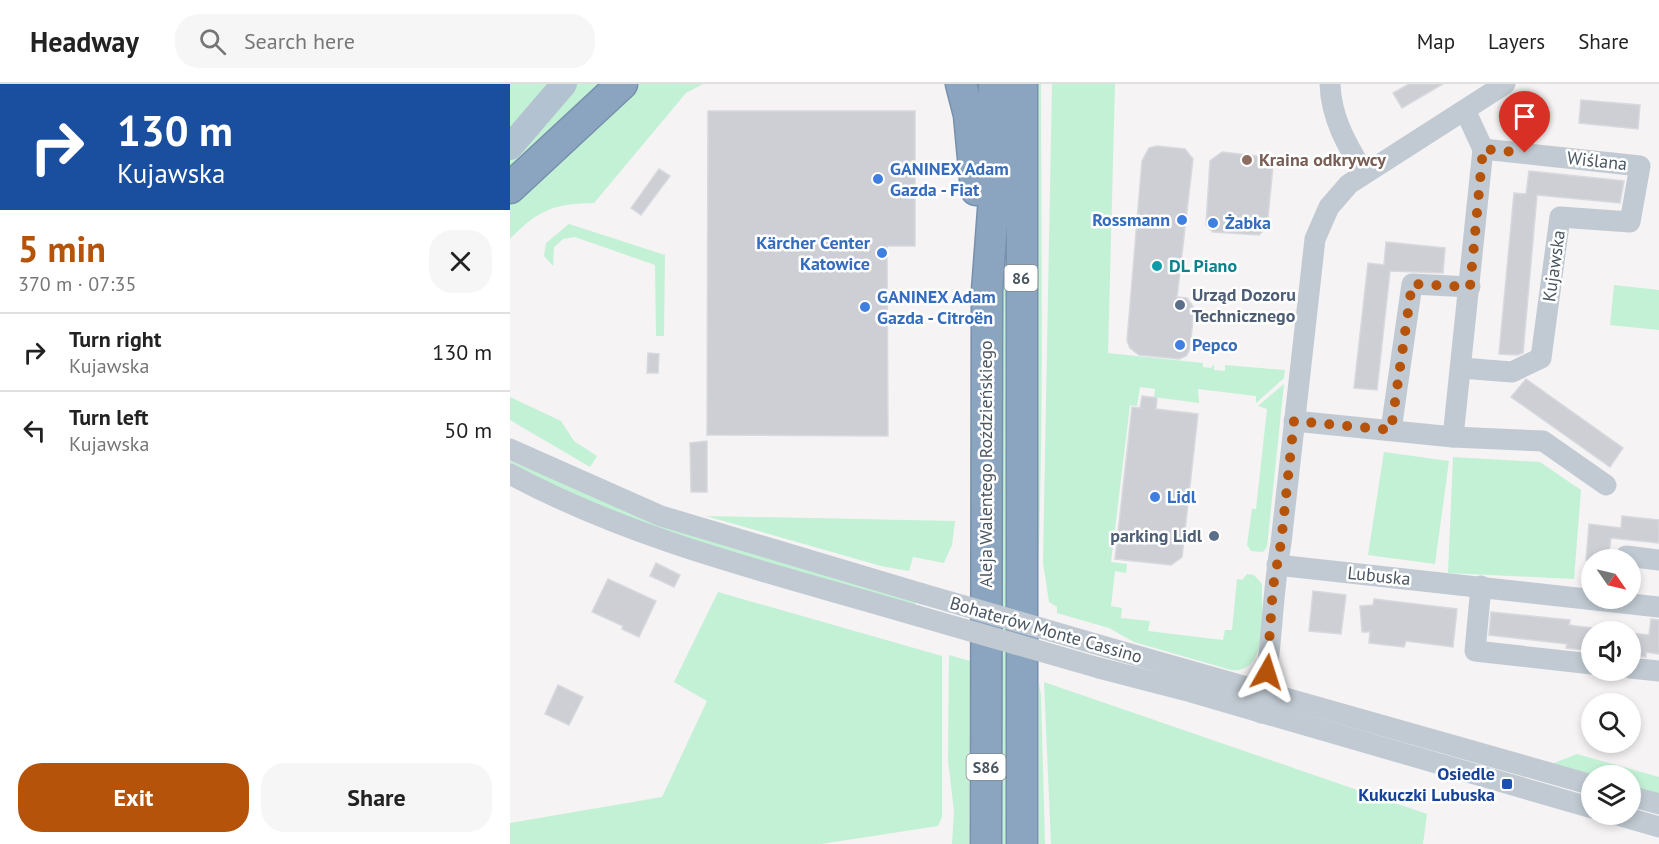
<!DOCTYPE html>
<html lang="en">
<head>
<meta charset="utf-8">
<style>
	:root { --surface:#fff; --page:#f6f6f6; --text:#222; --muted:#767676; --line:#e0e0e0; --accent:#b45309 }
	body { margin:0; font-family:"PT Sans",sans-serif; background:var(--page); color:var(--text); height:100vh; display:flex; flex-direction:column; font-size:22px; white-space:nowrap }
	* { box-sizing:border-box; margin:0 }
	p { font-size:20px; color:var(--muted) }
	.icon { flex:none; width:33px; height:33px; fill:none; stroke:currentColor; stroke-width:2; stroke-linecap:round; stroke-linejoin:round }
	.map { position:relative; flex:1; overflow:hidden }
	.details { display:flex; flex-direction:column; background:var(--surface); width:510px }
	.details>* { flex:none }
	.top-card { background:#1a4fa0; color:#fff; overflow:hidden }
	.needle { width:39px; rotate:124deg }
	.buttons { position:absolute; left:1071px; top:465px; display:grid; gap:12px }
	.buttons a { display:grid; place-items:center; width:60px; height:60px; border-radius:50%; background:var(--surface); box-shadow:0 3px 9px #0003; font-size:30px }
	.pin { position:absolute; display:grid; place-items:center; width:51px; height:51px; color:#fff; margin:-62px -26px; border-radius:50% 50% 50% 0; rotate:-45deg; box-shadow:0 0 6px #0007 }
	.pin .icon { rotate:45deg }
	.me { position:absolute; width:66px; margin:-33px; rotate:6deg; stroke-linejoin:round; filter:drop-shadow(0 0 4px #0008) }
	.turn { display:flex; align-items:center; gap:21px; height:126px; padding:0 18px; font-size:27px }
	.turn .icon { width:78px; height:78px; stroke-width:2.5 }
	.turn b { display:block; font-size:42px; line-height:51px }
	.round { display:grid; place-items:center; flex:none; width:63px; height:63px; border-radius:24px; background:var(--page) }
	.head { display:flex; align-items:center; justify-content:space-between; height:102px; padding:0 18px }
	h1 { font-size:36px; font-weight:600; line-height:45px; color:var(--accent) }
	.cta { display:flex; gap:12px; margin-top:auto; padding:12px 18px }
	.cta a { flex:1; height:69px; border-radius:24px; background:var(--accent); color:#fff; font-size:24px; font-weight:600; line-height:69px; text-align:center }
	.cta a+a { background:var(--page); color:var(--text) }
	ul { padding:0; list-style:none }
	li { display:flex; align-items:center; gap:18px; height:78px; padding:0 18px; border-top:2px solid var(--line) }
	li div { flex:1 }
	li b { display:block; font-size:22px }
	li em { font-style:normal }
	header { display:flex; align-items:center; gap:36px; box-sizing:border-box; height:84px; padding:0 30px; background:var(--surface); border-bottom:2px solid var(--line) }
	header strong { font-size:28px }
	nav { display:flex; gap:33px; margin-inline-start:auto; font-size:21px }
	.search { width:420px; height:54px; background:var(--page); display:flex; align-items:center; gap:15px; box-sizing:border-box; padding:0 21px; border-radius:24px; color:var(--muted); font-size:22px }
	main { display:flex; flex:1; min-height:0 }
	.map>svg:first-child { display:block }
</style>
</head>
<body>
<header>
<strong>Headway</strong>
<div class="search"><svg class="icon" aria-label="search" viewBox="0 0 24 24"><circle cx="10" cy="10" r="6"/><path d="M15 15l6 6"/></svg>Search here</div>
<nav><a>Map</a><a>Layers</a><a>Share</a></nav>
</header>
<main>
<section class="details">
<div class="top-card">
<div class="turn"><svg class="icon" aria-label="right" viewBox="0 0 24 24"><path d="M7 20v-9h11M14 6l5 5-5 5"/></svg><div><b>130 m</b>Kujawska</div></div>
</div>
<div class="head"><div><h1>5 min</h1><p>370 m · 07:35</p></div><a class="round"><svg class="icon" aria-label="close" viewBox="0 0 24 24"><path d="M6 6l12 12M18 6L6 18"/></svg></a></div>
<ul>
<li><svg class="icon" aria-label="right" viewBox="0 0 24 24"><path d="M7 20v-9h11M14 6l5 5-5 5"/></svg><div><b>Turn right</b><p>Kujawska</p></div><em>130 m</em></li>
<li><svg class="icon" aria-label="left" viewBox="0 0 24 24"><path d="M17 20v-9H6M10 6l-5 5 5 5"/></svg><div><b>Turn left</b><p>Kujawska</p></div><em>50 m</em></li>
</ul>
<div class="cta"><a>Exit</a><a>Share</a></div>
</section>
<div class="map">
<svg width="1149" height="760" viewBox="0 0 1149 760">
	<rect width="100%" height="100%" fill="#f5f3f3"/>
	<g fill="#c3f1d5">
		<polygon points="0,0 43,0 0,50"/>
		<polygon points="66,0 102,0 0,94 0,76"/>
		<path d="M123 0H193L176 9 84 119C44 120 29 125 0 155V114Z"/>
		<polygon points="501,0 500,760 491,760 492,91"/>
		<path d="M526 0H531C531 163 534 326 528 490H526Z"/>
		<path d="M542 0H605L598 269 693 279V283L701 284 704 280V286L715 287V281L775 286 774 294 746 319V312L688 305 689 319 644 313 645 305 630 303 627 322 620 321 601 478 617 480 616 489 605 487 601 522 612 524 611 534 640 537 638 547 713 556 715 546H722L727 495 732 496 737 490 744 491 752 500C751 526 760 590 721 586L624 558 599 544 547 529V523L539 518 533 478Z"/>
		<polygon points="59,140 155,171 154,252 146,252 145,181 65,153 53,155 44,163 43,182 34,172 36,159"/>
		<polygon points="1104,201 1149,206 1149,246 1100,241"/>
		<polygon points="774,300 757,463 753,468 741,467 737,461 742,425 746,425 757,325 748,322"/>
		<polygon points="0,313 51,337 64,357 87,372 80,383 0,336"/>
		<polygon points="874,368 939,377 925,480 858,471"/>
		<polygon points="943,373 1030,378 1071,406 1064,495 938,489"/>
		<polygon points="0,377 45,395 407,516 404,524 131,441 0,381"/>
		<polygon points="196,432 445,437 442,461 434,479 403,473 399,487 371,482"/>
		<polygon points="208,508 432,572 432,733 428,742 311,760 0,760 0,739 152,713 197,617 164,598"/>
		<polygon points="439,571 460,577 459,760 442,760 444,727 438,676"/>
		<polygon points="534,598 917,730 913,760 541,760"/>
		<polygon points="529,599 531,611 535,760 529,760"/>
		<polygon points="1067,670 1149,693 1149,712 1121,704 1120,692 1082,692 1039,681"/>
	</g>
	<g fill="#cdcfd5" stroke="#d7d9de" stroke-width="1.5">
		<polygon points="899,0 933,0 892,24 883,9"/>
		<polygon points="1071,16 1130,21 1128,45 1069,39"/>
		<polygon points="198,27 405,27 405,162 377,162 378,352 197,351"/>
		<polygon points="647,62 675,65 683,75 667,213 677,214 684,224 680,265 676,272 669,275 629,271 620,264 617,257 632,77 639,64"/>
		<polygon points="712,68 755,73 763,82 757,143 749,151 703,148 696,141 700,77"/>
		<polygon points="149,85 160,92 131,131 121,124"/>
		<polygon points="1019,87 1114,97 1110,119 1027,111 1013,269 1007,271 989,270 1004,109 1016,110"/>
		<polygon points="876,158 935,164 933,189 880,187 867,306 844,304 858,179 874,181"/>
		<polygon points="138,269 149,270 148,289 137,289"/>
		<polygon points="1016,295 1113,364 1100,383 1001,313"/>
		<polygon points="632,312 647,314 646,325 688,330 672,473 661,481 605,475 622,323 630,324"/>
		<polygon points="197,357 197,408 181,408 180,359"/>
		<polygon points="1112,432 1149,436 1149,459 1101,454 1098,476 1076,476 1079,440 1111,444"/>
		<polygon points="146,479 170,491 164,503 140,492"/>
		<polygon points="98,495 146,517 129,553 112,545 113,542 82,528"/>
		<polygon points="803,507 836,511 831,550 799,547"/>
		<polygon points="864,515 947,525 943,563 896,557 894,563 859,559 860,548 852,548 850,522 863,521"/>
		<polygon points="981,528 1060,536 1059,541 1082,544 1082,567 1056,564 1057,560 979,551"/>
		<polygon points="1141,535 1149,536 1149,570 1136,568 1136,573 1120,571 1120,549 1139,551"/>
		<polygon points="48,601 73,613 59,641 35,630"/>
	</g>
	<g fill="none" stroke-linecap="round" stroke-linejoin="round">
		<defs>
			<g id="highway">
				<polyline points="451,0 459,31 466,106"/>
				<polyline points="0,104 112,0"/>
				<polyline points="476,760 477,207 484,113 484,0"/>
				<polyline points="512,760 512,0"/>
			</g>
		</defs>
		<use href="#highway" stroke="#7690ad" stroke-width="33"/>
		<g stroke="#c1cad2" stroke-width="21">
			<path d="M820 0C821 34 837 61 854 89"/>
			<polyline points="951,284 1002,288 1031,274 1050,133 1120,138 1130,82 973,65"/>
			<polyline points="784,337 943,353 973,65 955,26"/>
			<polyline points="881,346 902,200 960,203"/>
			<polyline points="943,353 1033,357 1096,401"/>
			<polyline points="0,365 151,432 413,510"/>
			<path d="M0 390C128 459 270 491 408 532"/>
			<polyline points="1115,476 1116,472 1149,476"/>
			<polyline points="767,481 1149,523"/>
			<polyline points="971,502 965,567 1082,580"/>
			<polyline points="596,563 1082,701"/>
			<polyline points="589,584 674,606 1082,724"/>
			<polyline points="1120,584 1149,587"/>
			<path d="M751 629C762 573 761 516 771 459L805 155 819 123 839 100 995 0"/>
			<polyline points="1120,712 1149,720"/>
			<polyline points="1104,730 1149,743"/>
		</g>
		<polyline stroke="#b3c2d1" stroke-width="26" points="0,63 54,0"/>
		<use href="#highway" stroke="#8ba5c1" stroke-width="30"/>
		<g stroke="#c1cad2" stroke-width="21">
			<polyline points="413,510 596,563"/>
			<polyline points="408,532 589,584"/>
		</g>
	</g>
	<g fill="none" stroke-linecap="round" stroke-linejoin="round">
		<polyline stroke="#b45309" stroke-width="10" stroke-dasharray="0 18" points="757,588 763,503 771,459 784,337 881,346 902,200 960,203 973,65 1015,69"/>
	</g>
	<circle fill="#8d6e63" stroke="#fff" stroke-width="2" cx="737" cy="76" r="6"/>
	<g fill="#3f7fe0" stroke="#fff" stroke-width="2">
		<circle cx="368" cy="95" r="6"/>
		<circle cx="672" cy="136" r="6"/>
		<circle cx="703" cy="139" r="6"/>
		<circle cx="372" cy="169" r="6"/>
		<circle cx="355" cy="223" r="6"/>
		<circle cx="670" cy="261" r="6"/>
		<circle cx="645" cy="413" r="6"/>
	</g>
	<circle fill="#0f9aa8" stroke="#fff" stroke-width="2" cx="647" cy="182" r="6"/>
	<g fill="#5c6f8a" stroke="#fff" stroke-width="2">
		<circle cx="670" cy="221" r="6"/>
		<circle cx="704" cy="452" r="6"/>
	</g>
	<rect fill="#1a4fb4" stroke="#fff" stroke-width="2" x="991" y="694" width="12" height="12" rx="3"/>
	<g text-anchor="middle" stroke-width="5" stroke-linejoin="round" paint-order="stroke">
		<g fill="#fff" stroke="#808990" stroke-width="1.5">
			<rect x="494.5" y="181" width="33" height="26" rx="4.5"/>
			<rect x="456.5" y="670" width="39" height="26" rx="4.5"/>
		</g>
		<g font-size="16" font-weight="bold" fill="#4a5661">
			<text x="511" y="200">86</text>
			<text x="476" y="689">S86</text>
		</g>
		<g font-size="18" font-weight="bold" fill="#785e54" stroke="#fff" text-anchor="start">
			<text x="749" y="82">Kraina odkrywcy</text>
		</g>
		<g font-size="18" fill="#4a5661" stroke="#fff">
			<text transform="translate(1087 77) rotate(6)" y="6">Wiślana</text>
			<text transform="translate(1044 182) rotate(-82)" y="6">Kujawska</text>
			<text transform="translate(476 380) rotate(-90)" y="6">Aleja Walentego Roździeńskiego</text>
			<text transform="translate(869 492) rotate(6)" y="6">Lubuska</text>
			<text transform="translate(536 546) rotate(16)" y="6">Bohaterów Monte Cassino</text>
		</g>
		<g font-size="18" font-weight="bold" fill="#366cbe" stroke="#fff" text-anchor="start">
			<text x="380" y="91">GANINEX Adam<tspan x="380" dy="21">Gazda - Fiat</tspan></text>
			<text x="660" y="142" text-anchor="end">Rossmann</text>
			<text x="715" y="145">Żabka</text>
			<text x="360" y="165" text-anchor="end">Kärcher Center<tspan x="360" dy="21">Katowice</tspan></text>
			<text x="367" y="219">GANINEX Adam<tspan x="367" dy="21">Gazda - Citroën</tspan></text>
			<text x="682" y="267">Pepco</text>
			<text x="657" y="419">Lidl</text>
		</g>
		<g font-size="18" font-weight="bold" fill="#0d838f" stroke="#fff" text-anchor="start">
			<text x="659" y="188">DL Piano</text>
		</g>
		<g font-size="18" font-weight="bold" fill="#4e5e75" stroke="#fff" text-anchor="start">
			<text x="682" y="217">Urząd Dozoru<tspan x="682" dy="21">Technicznego</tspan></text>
			<text x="692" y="458" text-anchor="end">parking Lidl</text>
		</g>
		<g font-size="18" font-weight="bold" fill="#164399" stroke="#fff" text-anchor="end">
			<text x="985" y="696">Osiedle<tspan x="985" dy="21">Kukuczki Lubuska</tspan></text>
		</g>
	</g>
</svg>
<div class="buttons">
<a><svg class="needle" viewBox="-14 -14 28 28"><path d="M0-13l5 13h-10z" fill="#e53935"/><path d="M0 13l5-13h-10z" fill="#767676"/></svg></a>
<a><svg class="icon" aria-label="sound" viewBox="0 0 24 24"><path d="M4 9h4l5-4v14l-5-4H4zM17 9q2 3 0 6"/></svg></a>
<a><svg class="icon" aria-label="search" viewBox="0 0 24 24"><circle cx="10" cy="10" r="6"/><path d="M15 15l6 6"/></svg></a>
<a><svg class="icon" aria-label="layers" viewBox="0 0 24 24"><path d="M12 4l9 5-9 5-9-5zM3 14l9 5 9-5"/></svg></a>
</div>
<div class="pin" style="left:1015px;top:69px;background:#d93025"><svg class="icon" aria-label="arrive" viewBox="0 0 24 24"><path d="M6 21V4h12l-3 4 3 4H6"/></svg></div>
<svg class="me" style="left:757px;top:588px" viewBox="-20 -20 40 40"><path d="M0-17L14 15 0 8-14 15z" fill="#b45309" stroke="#fff" stroke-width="4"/></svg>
</div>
</main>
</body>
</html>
